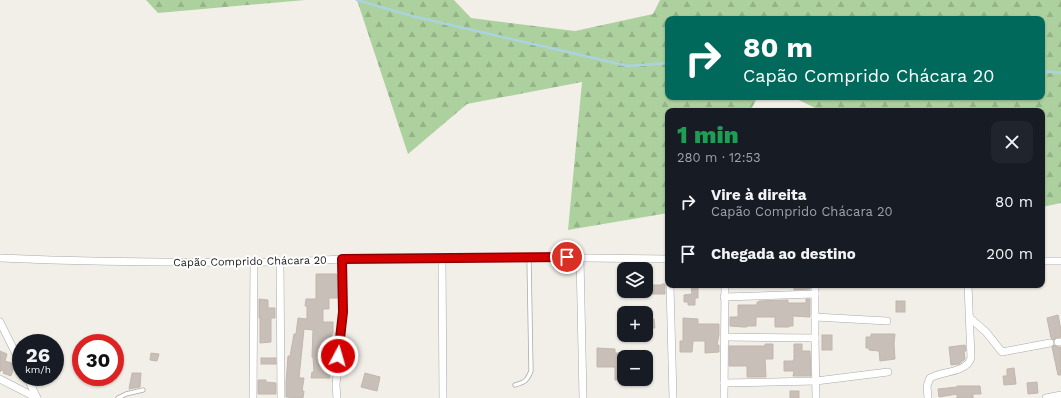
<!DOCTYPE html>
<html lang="pt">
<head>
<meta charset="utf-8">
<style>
	:root { --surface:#171b24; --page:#20242c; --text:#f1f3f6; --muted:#9ea1a6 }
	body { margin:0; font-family:"Work Sans",sans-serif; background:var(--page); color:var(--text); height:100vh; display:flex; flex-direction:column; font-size:15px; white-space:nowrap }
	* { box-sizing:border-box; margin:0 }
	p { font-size:13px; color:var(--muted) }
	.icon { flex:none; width:22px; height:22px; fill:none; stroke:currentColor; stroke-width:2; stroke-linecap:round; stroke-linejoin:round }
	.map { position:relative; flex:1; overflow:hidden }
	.panel { position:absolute; left:665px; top:108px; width:380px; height:180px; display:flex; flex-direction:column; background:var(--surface); border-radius:8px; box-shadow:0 1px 3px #0004 }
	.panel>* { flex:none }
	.banner { position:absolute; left:665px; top:16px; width:380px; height:84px; border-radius:8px; box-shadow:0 1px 3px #0004; background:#00695c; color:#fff; overflow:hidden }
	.controls { position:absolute; left:617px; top:262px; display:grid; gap:8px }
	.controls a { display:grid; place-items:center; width:36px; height:36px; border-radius:8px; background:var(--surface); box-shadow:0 1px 3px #0004; font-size:20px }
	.speed { position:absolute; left:12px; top:334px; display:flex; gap:8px; font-size:20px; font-weight:700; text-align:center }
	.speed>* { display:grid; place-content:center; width:52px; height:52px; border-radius:50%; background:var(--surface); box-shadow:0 1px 3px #0004; line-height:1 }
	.speed small { font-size:10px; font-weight:400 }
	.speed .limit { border:6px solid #d22; background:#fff; color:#111 }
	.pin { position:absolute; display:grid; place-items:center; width:34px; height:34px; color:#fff; margin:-17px; border:2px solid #fff; border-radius:50%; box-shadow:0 1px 4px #0007 }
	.me { position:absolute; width:44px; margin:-22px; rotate:6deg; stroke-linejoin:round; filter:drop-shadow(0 0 3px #0008) }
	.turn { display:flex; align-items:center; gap:14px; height:84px; padding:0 12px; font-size:18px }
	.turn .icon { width:52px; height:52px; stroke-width:2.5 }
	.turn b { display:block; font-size:28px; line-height:34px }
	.round { display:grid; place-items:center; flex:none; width:42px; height:42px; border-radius:8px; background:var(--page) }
	.headline { display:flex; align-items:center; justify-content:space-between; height:68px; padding:0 12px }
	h1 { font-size:24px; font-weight:800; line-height:30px; color:#1e9e55 }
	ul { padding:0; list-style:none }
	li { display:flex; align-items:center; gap:12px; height:52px; padding:0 12px }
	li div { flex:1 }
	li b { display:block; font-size:15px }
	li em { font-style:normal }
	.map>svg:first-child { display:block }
</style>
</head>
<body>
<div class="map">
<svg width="1061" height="398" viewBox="0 0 1061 398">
	<defs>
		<pattern id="forest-firs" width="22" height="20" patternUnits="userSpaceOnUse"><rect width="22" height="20" fill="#add19e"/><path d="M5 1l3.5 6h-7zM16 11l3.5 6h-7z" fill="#95b388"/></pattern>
	</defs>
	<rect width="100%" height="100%" fill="#f2efe9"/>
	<g fill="url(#forest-firs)">
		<polygon points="146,0 305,0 158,13"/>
		<polygon points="357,0 454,0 471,18 575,31 653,14 660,0 1061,0 1061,203 1042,207 1042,111 821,111 793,97 1042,97 1042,19 668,19 668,97 758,97 750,111 668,111 668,213 568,230 582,82 467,104 408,154"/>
	</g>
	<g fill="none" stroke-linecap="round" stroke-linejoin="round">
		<g stroke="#aad3df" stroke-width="2.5">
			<polyline points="357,0 412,16 628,66 668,63"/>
			<polyline points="1042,71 1061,73"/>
		</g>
	</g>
	<g fill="#c7bfb8" stroke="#c4b6ab">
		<polygon points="316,274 337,274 338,298 329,298 329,309 323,309 323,322 333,322 333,333 332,333 331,344 323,344 324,372 330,372 330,378 311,378 312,372 314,372 313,357 312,357 313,330 304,329 299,378 304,378 302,391 304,391 303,398 289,398 289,397 286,397 286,383 288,356 290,356 294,334 296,334 298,318 307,319 307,306 305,306 306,299 316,299"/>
		<polygon points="662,284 665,284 665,294 649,294 649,285 662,285"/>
		<polygon points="691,285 698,285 698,298 695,298 695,305 688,305 688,302 684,302 684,295 692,294"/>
		<polygon points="794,285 810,285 810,289 794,290"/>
		<polygon points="259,299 268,300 268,308 275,308 275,318 271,318 271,342 260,343 260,318 259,318"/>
		<polygon points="806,299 810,299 810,317 793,316 793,326 789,326 789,327 775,327 775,317 756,317 756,326 747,326 747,327 743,327 730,326 730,317 738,317 738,305 757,305 757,302 759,302 759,301 788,300 788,303 806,303"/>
		<rect x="896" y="301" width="9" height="11"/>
		<polygon points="1058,315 1061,330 1061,337 1056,338 1054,340 1051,338 1047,318"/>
		<polygon points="683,318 698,319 698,324 719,324 719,335 717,345 719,345 719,352 705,353 705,341 693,341 692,352 680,352 680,341 683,341"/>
		<polygon points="646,319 654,319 655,328 646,328"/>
		<polygon points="871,334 895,334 894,344 895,359 880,361 879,351 869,350 869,348 866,348 866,337 871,337"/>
		<rect x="822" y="335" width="10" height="15"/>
		<polygon points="765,344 773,344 773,359 765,359 766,377 747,377 747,366 729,366 729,346 765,346"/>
		<polygon points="794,344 802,344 802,351 810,351 811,376 793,376 794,371 784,371 784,361 793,361 794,359"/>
		<polygon points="965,345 966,351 964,351 965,359 959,364 951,365 949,347"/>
		<polygon points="1054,345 1058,347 1061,347 1061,375 1058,375 1052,347"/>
		<polygon points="597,348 615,349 615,353 620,353 620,365 624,365 624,380 615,380 615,367 597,367"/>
		<polygon points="0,351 7,354 5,361 15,364 11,376 3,373 4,371 1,370 0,372"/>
		<polygon points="151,353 159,354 157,361 150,360"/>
		<rect x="261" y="358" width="15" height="6"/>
		<polygon points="1014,368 1016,384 1004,385 1003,376 1007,376 1007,369"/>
		<polygon points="132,373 141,373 140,387 129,389"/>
		<polygon points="365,373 380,377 377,391 361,387"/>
		<polygon points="258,380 266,380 266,382 276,383 276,394 258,394"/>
		<polygon points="1037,382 1038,393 1028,394 1027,383"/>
		<polygon points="957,386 980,386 981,394 973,394 973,398 957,398 957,394 939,397 938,389 957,387"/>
		<rect x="790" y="391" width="9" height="7"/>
	</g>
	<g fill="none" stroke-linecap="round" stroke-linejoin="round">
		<defs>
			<g id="service">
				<path d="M515 385C525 382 527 381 531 371L529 258"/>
				<polyline points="118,398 126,394 143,390"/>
			</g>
			<g id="minor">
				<polyline points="580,257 583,398"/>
				<path d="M0 258C93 262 186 263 279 262 300 262 321 260 342 259 451 257 560 257 668 259"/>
				<polyline points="442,258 443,398"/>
				<polyline points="1042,261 1061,261"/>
				<polyline points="280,262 281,398"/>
				<polyline points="670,285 673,398"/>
				<polyline points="815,285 815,338 816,398"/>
				<polyline points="724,297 815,294"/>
				<polyline points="815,317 887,321"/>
				<polyline points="970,318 986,332 1002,352 1050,343"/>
				<polyline points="0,322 21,364"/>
				<polyline points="725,337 815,338"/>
				<polyline points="1058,342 1061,342"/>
				<polyline points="27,377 37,398"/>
				<polyline points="0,379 37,398"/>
				<polyline points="724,383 816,381 888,372"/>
				<polyline points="253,398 254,262"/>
				<polyline points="337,398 336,385 343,313 342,259"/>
				<polyline points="724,398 725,285"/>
				<path d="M928 398 927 386 930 378C941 372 955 373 965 366 968 364 970 361 971 358L968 285"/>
				<polyline points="1046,398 1061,395"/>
			</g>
		</defs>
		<use href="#service" stroke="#a9a9a9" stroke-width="5"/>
		<use href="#minor" stroke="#a9a9a9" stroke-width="8"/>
		<use href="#service" stroke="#fff" stroke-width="3.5"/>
		<use href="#minor" stroke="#fff" stroke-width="7"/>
	</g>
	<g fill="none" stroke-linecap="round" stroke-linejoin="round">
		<defs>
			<polyline id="route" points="338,356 343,312 342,259 567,257"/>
		</defs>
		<use href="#route" stroke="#8a0000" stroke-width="10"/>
		<use href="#route" stroke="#d40000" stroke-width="7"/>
	</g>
	<g text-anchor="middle" stroke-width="4" stroke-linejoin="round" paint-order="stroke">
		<g font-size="11" fill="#222" stroke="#fff">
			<text transform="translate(250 261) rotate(-1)" y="4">Capão Comprido Chácara 20</text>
		</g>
	</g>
</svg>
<div class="controls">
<a><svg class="icon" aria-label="layers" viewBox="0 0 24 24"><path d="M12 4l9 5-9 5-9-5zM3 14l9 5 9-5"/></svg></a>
<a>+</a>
<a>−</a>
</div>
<div class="speed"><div>26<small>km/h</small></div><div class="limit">30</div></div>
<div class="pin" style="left:567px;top:257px;background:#d93025"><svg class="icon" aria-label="arrive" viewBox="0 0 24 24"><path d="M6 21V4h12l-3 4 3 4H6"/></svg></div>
<svg class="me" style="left:338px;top:356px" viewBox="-20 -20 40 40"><circle r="17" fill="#d40000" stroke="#fff" stroke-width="3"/><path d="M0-11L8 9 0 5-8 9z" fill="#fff"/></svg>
<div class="banner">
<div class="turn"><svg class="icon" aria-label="right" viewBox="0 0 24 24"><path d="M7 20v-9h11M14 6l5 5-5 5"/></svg><div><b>80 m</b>Capão Comprido Chácara 20</div></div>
</div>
<section class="panel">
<div class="headline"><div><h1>1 min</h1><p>280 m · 12:53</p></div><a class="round"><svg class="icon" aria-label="close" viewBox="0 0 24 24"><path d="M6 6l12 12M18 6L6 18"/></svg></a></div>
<ul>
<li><svg class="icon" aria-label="right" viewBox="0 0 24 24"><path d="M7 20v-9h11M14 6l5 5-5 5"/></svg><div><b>Vire à direita</b><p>Capão Comprido Chácara 20</p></div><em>80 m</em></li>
<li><svg class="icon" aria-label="arrive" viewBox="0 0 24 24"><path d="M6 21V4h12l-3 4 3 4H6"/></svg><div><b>Chegada ao destino</b></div><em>200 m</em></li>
</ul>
</section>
</div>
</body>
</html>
